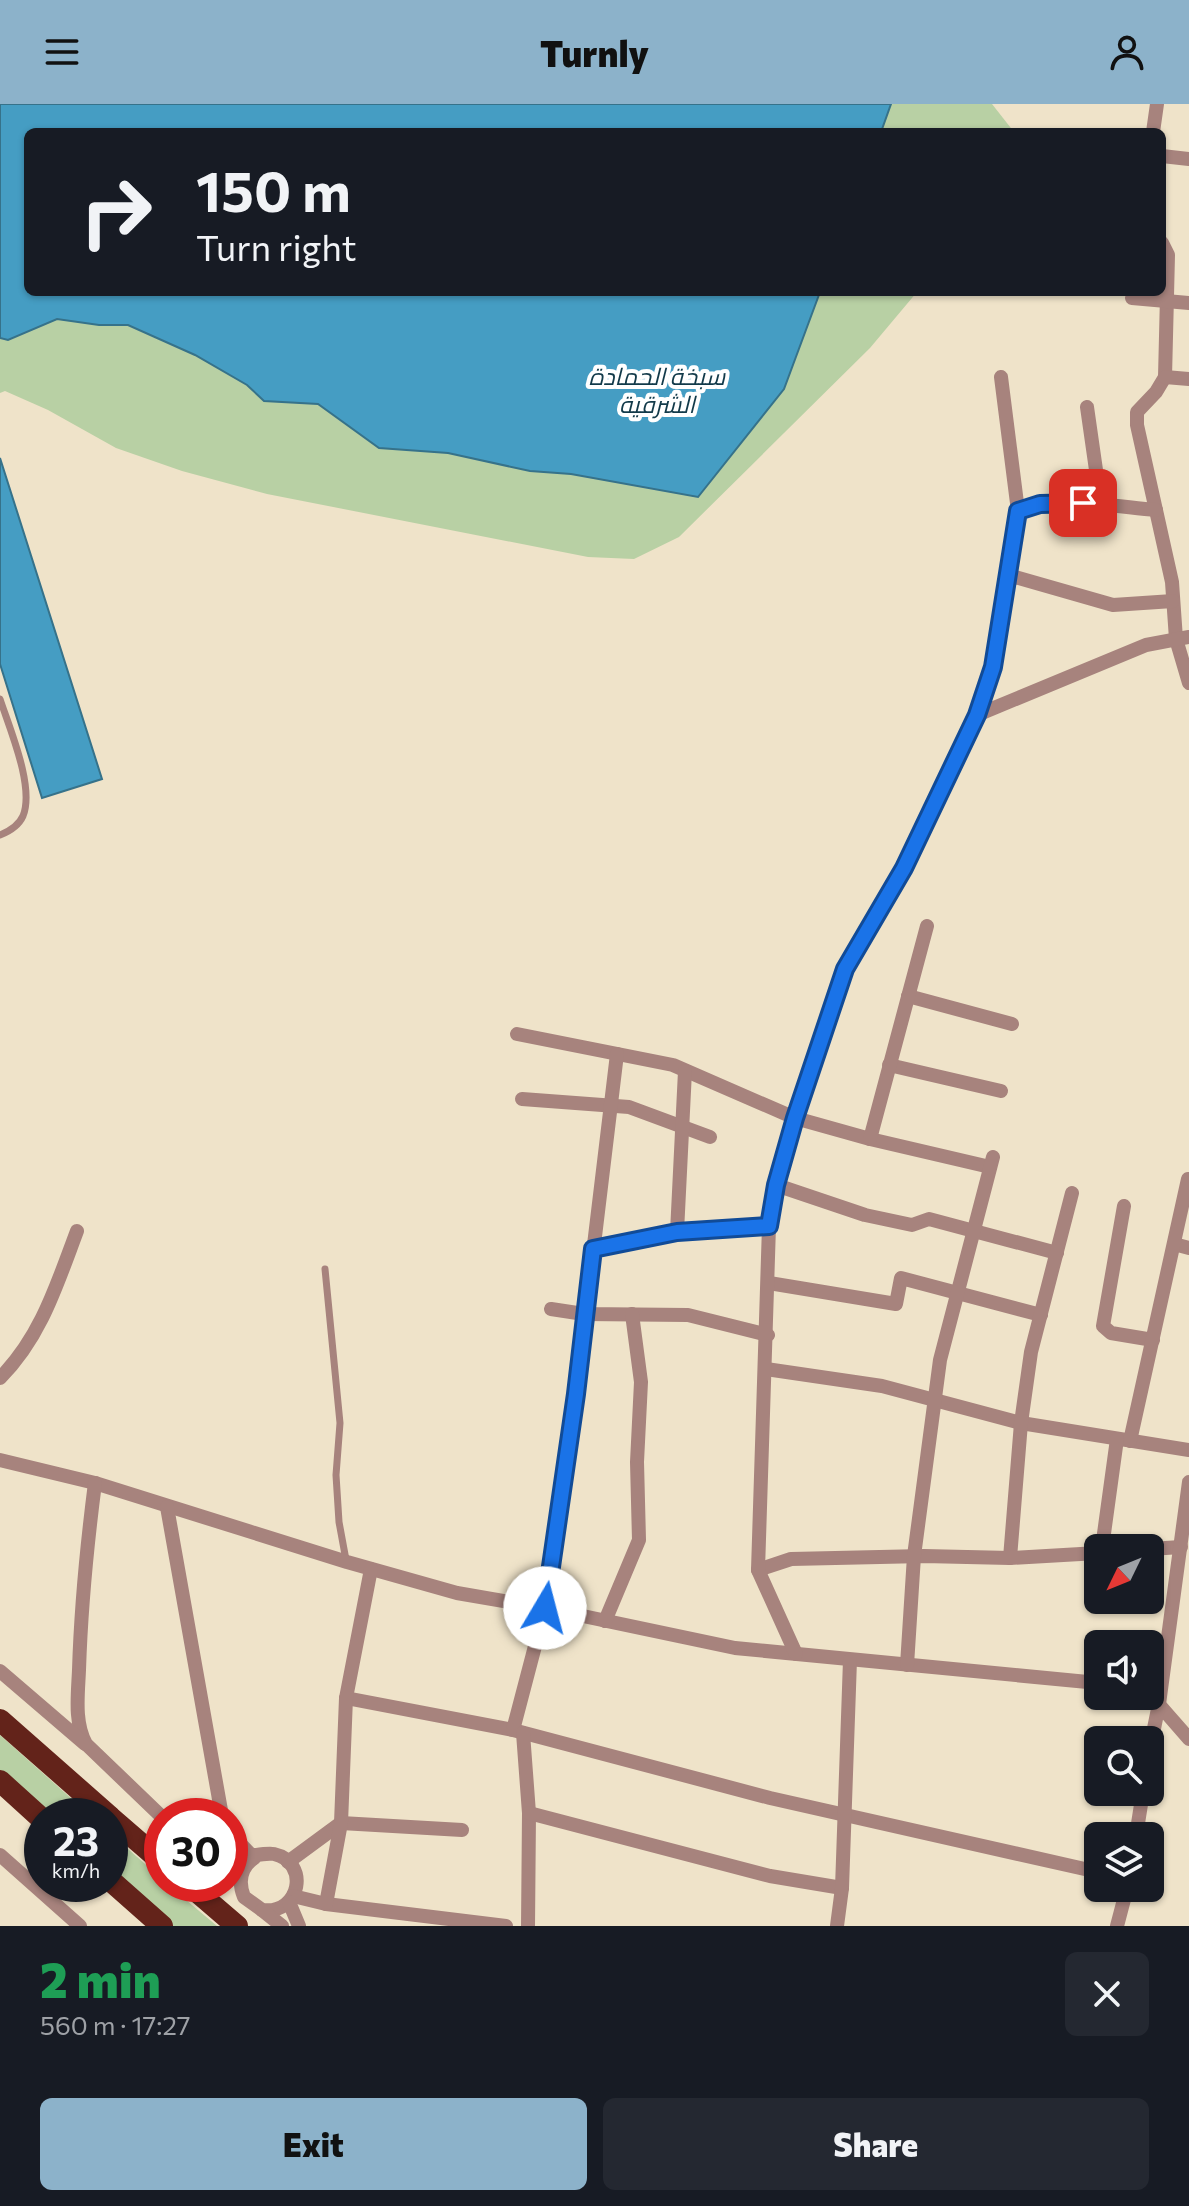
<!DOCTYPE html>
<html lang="en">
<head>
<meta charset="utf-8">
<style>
	:root { --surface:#171b24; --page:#242831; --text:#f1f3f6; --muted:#9ea1a6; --accent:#8cb2ca }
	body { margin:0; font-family:Commissioner,Cairo,sans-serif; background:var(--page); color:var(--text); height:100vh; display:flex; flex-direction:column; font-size:30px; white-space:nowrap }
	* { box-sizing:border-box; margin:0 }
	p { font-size:26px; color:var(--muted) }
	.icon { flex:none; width:44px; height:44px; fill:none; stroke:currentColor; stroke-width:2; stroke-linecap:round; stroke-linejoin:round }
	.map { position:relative; height:1822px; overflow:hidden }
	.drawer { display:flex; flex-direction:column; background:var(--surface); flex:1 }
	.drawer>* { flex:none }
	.guide { position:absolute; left:24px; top:24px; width:1142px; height:168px; border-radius:12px; box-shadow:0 2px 6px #0004; background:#171b24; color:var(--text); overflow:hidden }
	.needle { width:52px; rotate:227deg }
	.buttons { position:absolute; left:1084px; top:1430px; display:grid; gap:16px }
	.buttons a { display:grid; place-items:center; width:80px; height:80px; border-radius:12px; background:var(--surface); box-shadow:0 2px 6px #0004; font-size:40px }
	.speed { position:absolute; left:24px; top:1694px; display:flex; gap:16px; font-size:40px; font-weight:700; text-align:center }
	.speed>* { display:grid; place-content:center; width:104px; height:104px; border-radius:50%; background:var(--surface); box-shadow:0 2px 6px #0004; line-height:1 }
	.speed small { font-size:20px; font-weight:400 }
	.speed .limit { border:12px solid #d22; background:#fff; color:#111 }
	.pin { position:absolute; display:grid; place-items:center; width:68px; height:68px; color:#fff; margin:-34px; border-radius:16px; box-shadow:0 4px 12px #0006 }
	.me { position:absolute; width:88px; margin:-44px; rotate:8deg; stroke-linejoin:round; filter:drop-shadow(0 0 6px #0008) }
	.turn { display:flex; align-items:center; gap:28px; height:168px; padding:0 40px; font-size:36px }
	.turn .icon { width:104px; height:104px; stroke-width:2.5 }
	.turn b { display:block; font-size:56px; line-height:68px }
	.round { display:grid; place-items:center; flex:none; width:84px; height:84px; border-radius:12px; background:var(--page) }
	.summary { display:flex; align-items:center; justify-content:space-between; height:136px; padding:0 40px }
	h1 { font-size:48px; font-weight:800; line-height:60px; color:#1e9e55 }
	.button { display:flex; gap:16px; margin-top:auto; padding:16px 40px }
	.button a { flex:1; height:92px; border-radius:12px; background:var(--accent); color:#111; font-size:32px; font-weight:800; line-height:92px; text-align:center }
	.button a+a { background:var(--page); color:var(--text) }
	header { display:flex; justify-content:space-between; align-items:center; height:104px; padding:0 40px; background:var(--accent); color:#111; font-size:36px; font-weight:800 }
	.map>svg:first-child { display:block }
</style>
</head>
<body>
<header><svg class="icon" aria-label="menu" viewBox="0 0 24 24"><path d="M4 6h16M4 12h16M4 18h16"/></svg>Turnly<svg class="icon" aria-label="person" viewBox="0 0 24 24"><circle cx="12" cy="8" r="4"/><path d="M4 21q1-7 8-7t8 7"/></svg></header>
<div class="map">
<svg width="1189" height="1822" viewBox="0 0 1189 1822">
	<rect width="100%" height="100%" fill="#efe3c9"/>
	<g fill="#b8d0a4">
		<polygon points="891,0 992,0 1014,28 881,28"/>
		<polygon points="820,188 917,188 870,244 679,433 634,455 588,453 267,390 182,367 116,344 48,306 5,287 0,289 0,234 8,236 57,215 99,221 128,221 195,251 247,281 264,297 318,300 379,344 448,349 530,367 571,370 784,285"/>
		<polygon points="0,1631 91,1712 46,1712 0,1670"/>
		<polygon points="110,1729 162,1775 162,1780 167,1780 217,1822 167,1822 110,1770"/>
	</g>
	<g fill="#459dc3" stroke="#36728a" stroke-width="2">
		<polygon points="0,0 891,0 881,28 28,28 28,188 820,188 784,285 698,393 571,370 530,367 448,349 379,344 318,300 264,297 247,281 195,251 128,221 99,221 57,215 8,236 0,234"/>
		<polygon points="0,354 102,675 42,694 0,560"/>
	</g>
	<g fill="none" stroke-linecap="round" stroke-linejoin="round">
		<g stroke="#a7837d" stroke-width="7">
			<path d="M0 595C9 623 35 683 23 712 19 721 10 727 0 731"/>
			<polyline points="325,1165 340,1319 336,1371 339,1418 346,1456"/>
		</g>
		<g stroke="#a7837d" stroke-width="14">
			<polyline points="1153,28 1157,0"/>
			<polyline points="1162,52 1189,55"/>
			<polyline points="1162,139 1168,151 1165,273 1156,288 1137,308 1137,321 1172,478 1176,535 1189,579"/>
			<polyline points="1132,194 1189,199"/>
			<polyline points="1165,273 1189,275"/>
			<polyline points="1087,303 1101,401"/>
			<path d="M1018 407C1063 392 1110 402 1156 406"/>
			<polyline points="1008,471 1113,501 1173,497"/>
			<polyline points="977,611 1146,541 1189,533"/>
			<polyline points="908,892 1012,920"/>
			<polyline points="517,930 673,961 795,1014 870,1035 990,1063"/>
			<polyline points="889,961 1001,987"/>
			<polyline points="522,995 629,1003 710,1033"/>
			<polyline points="870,1035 927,822"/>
			<polyline points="776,1081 865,1111 912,1121 929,1115 1057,1149"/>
			<polyline points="1124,1102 1103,1222 1111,1229 1153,1236"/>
			<polyline points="677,1128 685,967"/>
			<polyline points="1174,1140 1189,1144"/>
			<polyline points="593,1145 677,1128 769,1122"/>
			<polyline points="769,1179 896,1200 901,1174 1041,1211"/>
			<polyline points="551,1205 584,1210 688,1211 768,1231"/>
			<polyline points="766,1265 882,1282 1021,1319 1189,1346"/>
			<path d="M0 1274C41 1233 57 1180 77 1127"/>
			<polyline points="1130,1337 1188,1075"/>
			<polyline points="0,1356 95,1379 347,1458 457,1489 545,1504 735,1544 1098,1579"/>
			<path d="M95 1379C87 1441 81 1503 79 1566 78 1590 74 1619 86 1640L162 1713"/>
			<polyline points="167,1403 222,1712"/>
			<polyline points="1102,1444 1117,1335"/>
			<polyline points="1150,1445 1181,1443"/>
			<polyline points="1010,1454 1021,1319 1031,1248 1072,1089"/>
			<polyline points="758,1466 791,1455 924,1452 1010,1454 1098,1449"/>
			<polyline points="605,1517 639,1436 637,1358 641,1278 632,1210"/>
			<polyline points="796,1550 758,1466 769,1122 776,1081 795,1014 845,865 904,764 977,611 993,563 1018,407 1001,273"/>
			<polyline points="907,1561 914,1452 940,1256 993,1053"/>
			<polyline points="0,1567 85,1640"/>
			<polyline points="346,1594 513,1626 770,1694 1098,1768"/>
			<polyline points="1155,1596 1189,1635"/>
			<polyline points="513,1626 545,1504 576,1290 617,950"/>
			<polyline points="523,1629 529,1709 528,1822"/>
			<polyline points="1150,1644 1159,1600 1189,1378"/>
			<polyline points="529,1709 770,1772 842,1784"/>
			<polyline points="230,1729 254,1754"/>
			<polyline points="1136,1732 1143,1688"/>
			<polyline points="0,1751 80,1822"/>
			<path d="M230 1754C243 1754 265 1748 274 1750 310 1758 301 1811 262 1806L244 1793C238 1778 240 1764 254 1754"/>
			<polyline points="288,1758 341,1719 462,1726"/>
			<polyline points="293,1792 326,1800 506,1822"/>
			<polyline points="289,1798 299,1822"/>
			<polyline points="326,1800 341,1719 346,1594 371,1465"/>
			<polyline points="262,1806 282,1822"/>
			<polyline points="837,1822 842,1784 850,1556"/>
			<polyline points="1117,1822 1127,1784"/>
		</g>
		<g stroke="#63231a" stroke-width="22">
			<polyline points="0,1616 109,1712"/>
			<polyline points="0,1677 42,1715"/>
			<polyline points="110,1713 162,1758"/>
			<polyline points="110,1776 162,1822"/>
			<polyline points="188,1780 237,1822"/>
		</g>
	</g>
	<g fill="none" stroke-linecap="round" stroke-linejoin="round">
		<defs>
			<polyline id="route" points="545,1504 576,1290 593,1145 677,1128 769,1122 776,1081 795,1014 845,865 904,764 977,611 993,563 1018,407 1040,400 1083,399"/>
		</defs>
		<use href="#route" stroke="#114b97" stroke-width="20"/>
		<use href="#route" stroke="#1a73e8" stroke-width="14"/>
	</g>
	<g text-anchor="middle" stroke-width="8" stroke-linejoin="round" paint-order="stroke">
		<g font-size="24" font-style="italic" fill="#123a4a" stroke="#fff">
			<text x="657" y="281">سبخة الحمادة<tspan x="657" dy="28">الشرقية</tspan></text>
		</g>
	</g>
</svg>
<div class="buttons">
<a><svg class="needle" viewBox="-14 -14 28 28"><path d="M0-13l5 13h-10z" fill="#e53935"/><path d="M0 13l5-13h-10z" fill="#9ea1a6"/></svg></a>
<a><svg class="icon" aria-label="sound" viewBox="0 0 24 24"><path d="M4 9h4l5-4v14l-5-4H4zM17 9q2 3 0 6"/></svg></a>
<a><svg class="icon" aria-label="search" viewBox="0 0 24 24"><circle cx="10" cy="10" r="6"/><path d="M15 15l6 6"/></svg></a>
<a><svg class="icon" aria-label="layers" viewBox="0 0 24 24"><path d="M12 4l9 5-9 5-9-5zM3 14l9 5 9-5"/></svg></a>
</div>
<div class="speed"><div>23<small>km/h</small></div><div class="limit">30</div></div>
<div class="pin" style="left:1083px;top:399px;background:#d93025"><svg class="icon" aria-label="arrive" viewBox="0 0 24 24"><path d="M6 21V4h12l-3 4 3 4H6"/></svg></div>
<svg class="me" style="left:545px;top:1504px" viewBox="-20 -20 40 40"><circle r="19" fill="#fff"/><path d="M0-13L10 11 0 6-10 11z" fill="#1a73e8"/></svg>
<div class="guide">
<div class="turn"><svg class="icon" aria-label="right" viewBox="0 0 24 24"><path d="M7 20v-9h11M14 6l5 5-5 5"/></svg><div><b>150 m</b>Turn right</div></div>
</div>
</div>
<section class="drawer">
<div class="summary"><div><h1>2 min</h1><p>560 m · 17:27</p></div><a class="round"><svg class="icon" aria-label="close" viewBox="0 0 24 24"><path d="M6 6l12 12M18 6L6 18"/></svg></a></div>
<div class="button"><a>Exit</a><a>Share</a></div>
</section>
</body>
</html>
